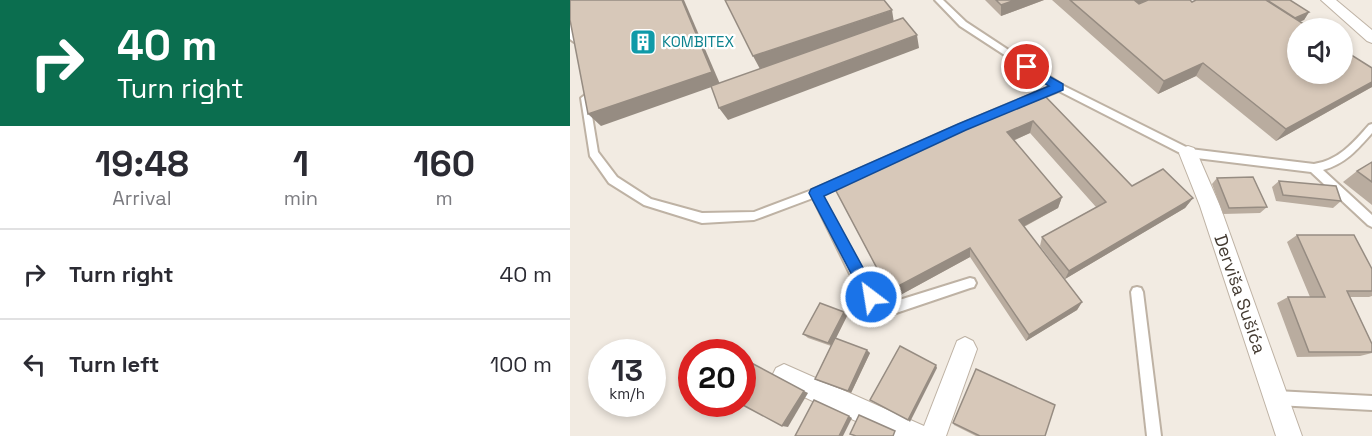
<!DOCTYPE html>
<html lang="en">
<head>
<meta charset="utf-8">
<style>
	:root { --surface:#fff; --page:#f2f2f3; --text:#2b2b33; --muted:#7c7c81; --line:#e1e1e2 }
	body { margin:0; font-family:"Space Grotesk",sans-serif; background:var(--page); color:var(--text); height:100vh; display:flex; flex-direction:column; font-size:22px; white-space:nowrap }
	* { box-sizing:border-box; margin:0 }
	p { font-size:20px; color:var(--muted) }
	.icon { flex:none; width:33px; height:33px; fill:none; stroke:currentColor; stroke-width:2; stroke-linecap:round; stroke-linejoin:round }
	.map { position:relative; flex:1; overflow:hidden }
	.side { display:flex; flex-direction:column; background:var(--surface); width:570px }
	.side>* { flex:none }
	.guide { background:#0b6e4f; color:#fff; overflow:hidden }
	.controls { position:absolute; left:717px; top:18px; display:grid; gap:12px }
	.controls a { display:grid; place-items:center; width:66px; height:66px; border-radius:50%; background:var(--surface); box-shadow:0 3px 9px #0003; font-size:30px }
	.speed { position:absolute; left:18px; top:339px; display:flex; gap:12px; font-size:30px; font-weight:700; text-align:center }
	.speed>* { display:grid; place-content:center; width:78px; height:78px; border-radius:50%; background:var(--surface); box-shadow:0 3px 9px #0003; line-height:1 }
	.speed small { font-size:15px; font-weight:400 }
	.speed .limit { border:9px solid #d22; background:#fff; color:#111 }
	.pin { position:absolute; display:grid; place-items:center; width:51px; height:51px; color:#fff; margin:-26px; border:3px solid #fff; border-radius:50%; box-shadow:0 2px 6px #0007 }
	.me { position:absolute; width:66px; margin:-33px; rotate:329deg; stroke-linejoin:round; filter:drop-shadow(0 0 4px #0008) }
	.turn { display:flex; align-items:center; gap:21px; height:126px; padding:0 18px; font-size:27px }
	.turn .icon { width:78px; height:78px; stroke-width:2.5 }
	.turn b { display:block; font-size:42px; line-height:51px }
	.eta { display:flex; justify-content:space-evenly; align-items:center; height:102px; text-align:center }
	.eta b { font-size:36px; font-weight:600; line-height:42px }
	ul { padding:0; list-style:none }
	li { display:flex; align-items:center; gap:18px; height:90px; padding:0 18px; border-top:2px solid var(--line) }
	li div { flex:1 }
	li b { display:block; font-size:22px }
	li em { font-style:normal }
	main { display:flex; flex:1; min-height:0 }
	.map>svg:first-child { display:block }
</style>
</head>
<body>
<main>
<section class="side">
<div class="guide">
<div class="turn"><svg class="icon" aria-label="right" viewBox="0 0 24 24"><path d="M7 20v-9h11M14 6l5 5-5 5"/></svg><div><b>40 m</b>Turn right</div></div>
</div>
<div class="eta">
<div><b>19:48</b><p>Arrival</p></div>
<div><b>1</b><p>min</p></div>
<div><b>160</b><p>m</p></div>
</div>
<ul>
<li><svg class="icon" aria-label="right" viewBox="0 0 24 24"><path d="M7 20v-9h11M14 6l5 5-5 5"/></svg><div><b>Turn right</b></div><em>40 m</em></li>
<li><svg class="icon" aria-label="left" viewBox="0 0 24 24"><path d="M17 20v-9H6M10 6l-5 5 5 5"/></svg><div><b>Turn left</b></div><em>100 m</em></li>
</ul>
</section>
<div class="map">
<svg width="802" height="436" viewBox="0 0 802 436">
	<rect width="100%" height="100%" fill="#f2ebe2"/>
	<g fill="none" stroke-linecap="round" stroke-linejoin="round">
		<defs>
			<g id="lane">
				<path d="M365 0H373L396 22 492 85 620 149 744 164C769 160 783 143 799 125L802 124V133C787 150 775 164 753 170L802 215V227L798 225 741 172 618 157 489 91 395 129 252 195C266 226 282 270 306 294 311 299 317 301 323 302L400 278 404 279 406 283 404 287 400 288 323 314 305 307 298 302 283 280 243 198 184 220 132 223 74 205 39 183 20 156 11 98 15 95 19 98 28 152 47 177 81 199 132 213 184 212 242 190 389 125 482 86 390 26Z"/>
				<polygon points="0,18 4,20 8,39 4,42 0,39"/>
				<polygon points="567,287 571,288 573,292 591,436 577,436 561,292 563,288"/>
				<polygon points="706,391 802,396 802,410 706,405 701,403 699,398 701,393"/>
			</g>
			<g id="street">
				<polygon points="751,0 766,0 802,30 802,43 797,41"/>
				<polygon points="618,146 624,148 627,153 650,206 732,436 706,436 630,206 609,153 612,148"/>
				<polygon points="395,337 403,341 407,349 376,436 318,436 206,384 202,376 206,368 214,364 354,426 387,341"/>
			</g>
		</defs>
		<use href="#lane" stroke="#beb2a4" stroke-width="4"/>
		<use href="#street" stroke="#beb2a4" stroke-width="2"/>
		<use href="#lane" fill="#fff" fill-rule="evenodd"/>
		<use href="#street" fill="#fff" fill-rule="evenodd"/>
	</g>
	<g fill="#b9ac9f">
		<polygon points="415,0 474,0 431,16"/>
		<polygon points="482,0 578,0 622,2 739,12 734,20 729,21 802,68 802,87 706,141 626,76 588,94"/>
		<polygon points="473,94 562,186 623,198 615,208 495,279 470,246 472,237 526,207 460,133 443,141 492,197 488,208 454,227 512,302 507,310 456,341 400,257 323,299 264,187"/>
		<polygon points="802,162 802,205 773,182 787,171"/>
		<polygon points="647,178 697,207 690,213 653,214 642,184"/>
		<polygon points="709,181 771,201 763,208 706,201 702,187"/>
		<polygon points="727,235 802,269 802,296 799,297 780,297 802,344 802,353 790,356 727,357 707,303 718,297 740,297 717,242"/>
		<polygon points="274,312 277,316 266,338 300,353 281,393 249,381 245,379 261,346 238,338 233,334"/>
		<polygon points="383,423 475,436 406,436 384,425"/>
	</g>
	<g fill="#968c82">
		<polygon points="112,0 114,0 150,84 31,126 18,114"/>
		<polygon points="445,0 474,0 431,16 431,5"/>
		<polygon points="561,0 578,0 555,9"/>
		<polygon points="322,10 324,23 190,69 183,56"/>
		<polygon points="739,12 734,20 720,26 725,18"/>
		<polygon points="347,35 349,48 158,120 149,108"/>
		<polygon points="633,63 626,76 588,94 594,81"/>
		<polygon points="802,82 802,87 800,88 706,141 716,129"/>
		<polygon points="463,121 460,133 435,144 437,132"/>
		<polygon points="492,197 488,208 447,230 449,220"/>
		<polygon points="623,198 615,208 495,279 499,271"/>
		<polygon points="400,248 400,257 323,299 319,291"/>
		<polygon points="512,302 507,310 456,341 459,335"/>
		<polygon points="274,312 277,316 262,346 258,343"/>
		<polygon points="297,350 300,353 281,393 278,391"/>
		<polygon points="366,365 367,368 340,422 338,420"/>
		<polygon points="234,391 238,393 218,427 212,426"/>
		<polygon points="279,416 282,418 273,436 269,436"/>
	</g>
	<g fill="#d7c8b9" stroke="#968c82" stroke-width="1.5">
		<polygon points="0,0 112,0 142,72 18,114 0,20"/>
		<polygon points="155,0 314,0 322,10 183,56"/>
		<polygon points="426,0 445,0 431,5"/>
		<polygon points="500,0 564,0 569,4 578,0 620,0 622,2 626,0 696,0 740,28 728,28 728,74 772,74 772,49 802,68 802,82 716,129 633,63 594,81"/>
		<polygon points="697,0 720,0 739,12 725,18"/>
		<polygon points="333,18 347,35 149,108 141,86"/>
		<polygon points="473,94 562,186 593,169 623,198 499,271 472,237 536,202 463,121 437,132 492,197 449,220 512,302 459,335 400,248 319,291 264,187"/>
		<polygon points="802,162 802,182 787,171"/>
		<polygon points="683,177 697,207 659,208 647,178"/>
		<polygon points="709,181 766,186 771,201 713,195"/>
		<polygon points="727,235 784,235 802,269 802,291 777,291 802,344 802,352 739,352 718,297 755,297"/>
		<polygon points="250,303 274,312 258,343 233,334"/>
		<polygon points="265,338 297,350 278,391 245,379"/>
		<polygon points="330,346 366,365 338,420 300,400"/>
		<polygon points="174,359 234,391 212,426 171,404 172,404 172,361"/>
		<polygon points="406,369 485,405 475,436 410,436 383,423"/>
		<polygon points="244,400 279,416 269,436 225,436"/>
		<polygon points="289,415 325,431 323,436 286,436 280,434"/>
	</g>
	<polygon fill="#1a73e8" stroke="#114b97" stroke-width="1.5" points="457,64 493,84 493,90 396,130 254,196 309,297 307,302 301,304 296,302 239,193 241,189 388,124 479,86 453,70 453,65"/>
	<defs>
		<symbol id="building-square" viewBox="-11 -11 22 22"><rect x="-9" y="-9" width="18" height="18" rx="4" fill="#0f9aa8" stroke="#fff"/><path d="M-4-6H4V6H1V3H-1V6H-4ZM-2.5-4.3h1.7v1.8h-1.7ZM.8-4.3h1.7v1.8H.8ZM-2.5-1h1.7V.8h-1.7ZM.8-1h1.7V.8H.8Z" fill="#fff"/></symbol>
	</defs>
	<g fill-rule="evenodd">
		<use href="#building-square" x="58" y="27" width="30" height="30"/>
	</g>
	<g text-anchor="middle" stroke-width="4.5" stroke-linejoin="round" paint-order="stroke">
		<g font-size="15" fill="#0d838f" stroke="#fff" text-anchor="start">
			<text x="92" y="47">KOMBITEX</text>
		</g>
		<g font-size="18" fill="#443b32" stroke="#fff">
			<text transform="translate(670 294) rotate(71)" y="6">Derviša Sušića</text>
		</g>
	</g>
</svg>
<div class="controls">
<a><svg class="icon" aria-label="sound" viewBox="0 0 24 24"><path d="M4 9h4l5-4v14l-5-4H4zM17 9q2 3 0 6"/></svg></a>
</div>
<div class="speed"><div>13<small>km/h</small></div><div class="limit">20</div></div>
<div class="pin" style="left:457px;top:67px;background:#d93025"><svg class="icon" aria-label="arrive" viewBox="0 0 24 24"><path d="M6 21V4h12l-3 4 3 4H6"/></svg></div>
<svg class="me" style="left:301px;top:297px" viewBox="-20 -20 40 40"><circle r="17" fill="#1a73e8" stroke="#fff" stroke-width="3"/><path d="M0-11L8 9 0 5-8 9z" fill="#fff"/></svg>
</div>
</main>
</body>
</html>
